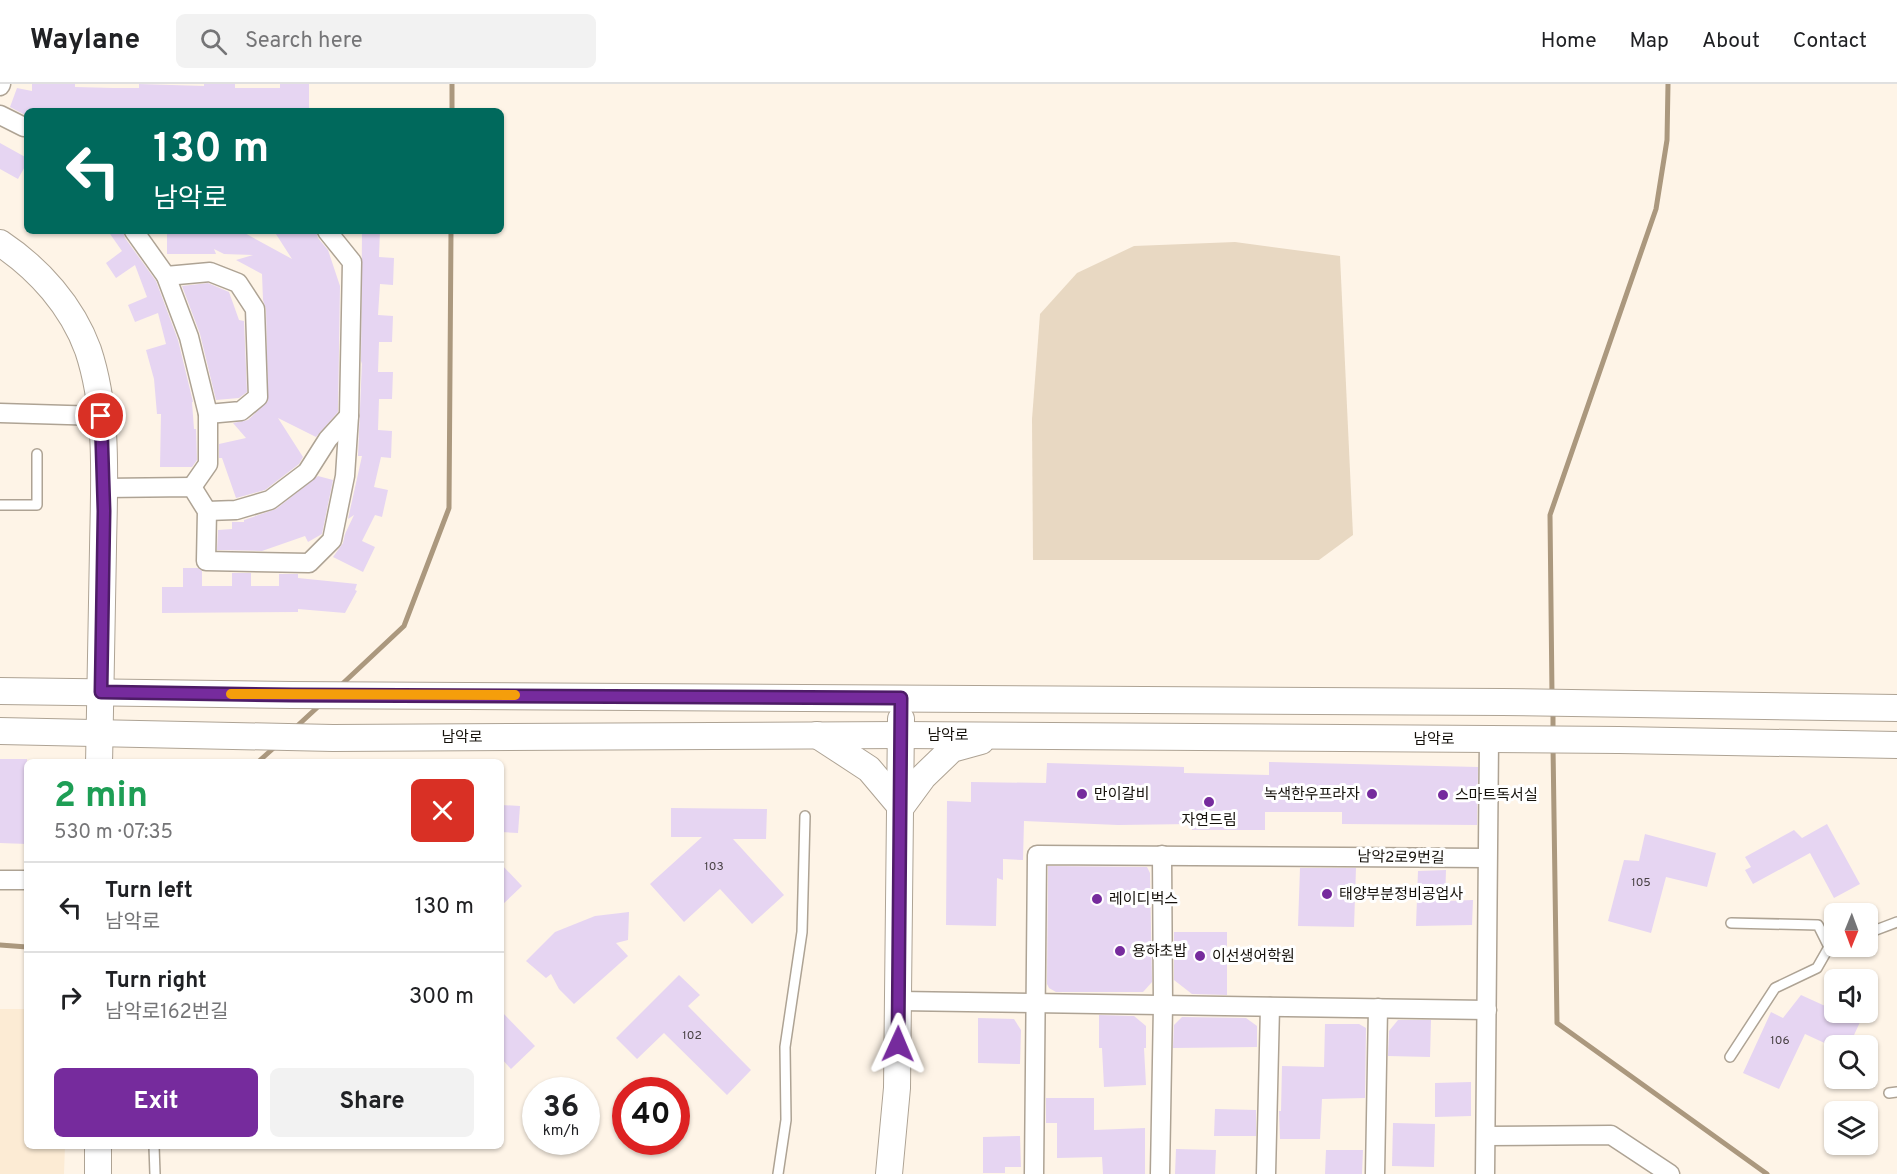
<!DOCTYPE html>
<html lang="en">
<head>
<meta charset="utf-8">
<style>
	:root { --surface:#fff; --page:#f2f2f2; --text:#202124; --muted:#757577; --line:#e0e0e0; --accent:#762b9d }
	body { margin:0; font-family:Overpass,"Noto Sans KR",sans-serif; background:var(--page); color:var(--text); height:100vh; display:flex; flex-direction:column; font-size:22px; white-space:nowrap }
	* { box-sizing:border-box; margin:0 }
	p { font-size:20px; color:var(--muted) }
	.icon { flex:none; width:33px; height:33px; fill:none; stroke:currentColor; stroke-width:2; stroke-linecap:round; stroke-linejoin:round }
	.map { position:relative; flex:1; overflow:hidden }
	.drawer { position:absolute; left:24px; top:675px; width:480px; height:390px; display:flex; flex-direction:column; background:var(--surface); border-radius:9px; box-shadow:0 2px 4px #0004 }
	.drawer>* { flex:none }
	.hud { position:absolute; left:24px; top:24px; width:480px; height:126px; border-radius:9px; box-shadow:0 2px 4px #0004; background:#00695c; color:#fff; overflow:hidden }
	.needle { width:39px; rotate:181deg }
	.controls { position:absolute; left:1824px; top:819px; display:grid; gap:12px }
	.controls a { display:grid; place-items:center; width:54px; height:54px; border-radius:9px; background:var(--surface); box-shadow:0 2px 4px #0004; font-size:30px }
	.speed { position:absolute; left:522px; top:993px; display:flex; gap:12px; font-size:30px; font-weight:700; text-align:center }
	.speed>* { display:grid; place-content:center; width:78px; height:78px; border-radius:50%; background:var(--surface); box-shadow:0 2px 4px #0004; line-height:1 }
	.speed small { font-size:15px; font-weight:400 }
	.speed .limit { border:9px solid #d22; background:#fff; color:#111 }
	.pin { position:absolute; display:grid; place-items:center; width:51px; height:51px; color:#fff; margin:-26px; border:3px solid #fff; border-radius:50%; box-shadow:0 2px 6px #0007 }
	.me { position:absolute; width:66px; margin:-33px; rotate:1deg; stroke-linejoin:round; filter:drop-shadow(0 0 4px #0008) }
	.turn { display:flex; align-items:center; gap:21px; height:126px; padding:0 30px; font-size:27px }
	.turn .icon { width:78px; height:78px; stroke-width:2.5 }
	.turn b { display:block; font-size:42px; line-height:51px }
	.round { display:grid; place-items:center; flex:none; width:63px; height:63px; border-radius:9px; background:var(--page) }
	.headline { display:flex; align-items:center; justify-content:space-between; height:102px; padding:0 30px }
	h1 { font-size:36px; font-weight:700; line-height:45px; color:#1e9e55 }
	.button { display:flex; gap:12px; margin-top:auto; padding:12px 30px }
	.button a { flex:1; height:69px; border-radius:9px; background:var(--accent); color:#fff; font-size:24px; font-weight:700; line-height:69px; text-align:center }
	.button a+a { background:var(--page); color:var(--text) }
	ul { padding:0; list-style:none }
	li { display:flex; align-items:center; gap:18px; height:90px; padding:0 30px; border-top:2px solid var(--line) }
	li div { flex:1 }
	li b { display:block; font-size:22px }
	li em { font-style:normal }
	header { display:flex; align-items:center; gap:36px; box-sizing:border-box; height:84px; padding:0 30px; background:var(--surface); border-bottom:2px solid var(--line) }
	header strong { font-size:28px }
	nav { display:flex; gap:33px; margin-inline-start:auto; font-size:21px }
	.search { width:420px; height:54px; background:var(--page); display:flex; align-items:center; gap:15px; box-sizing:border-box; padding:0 21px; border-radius:9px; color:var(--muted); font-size:22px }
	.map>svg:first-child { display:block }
</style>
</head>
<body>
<header>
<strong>Waylane</strong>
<div class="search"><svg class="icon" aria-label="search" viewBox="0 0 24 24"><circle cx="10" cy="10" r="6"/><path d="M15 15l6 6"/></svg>Search here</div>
<nav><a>Home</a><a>Map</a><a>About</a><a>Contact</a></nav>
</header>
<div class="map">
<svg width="1897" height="1090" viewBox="0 0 1897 1090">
	<rect width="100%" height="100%" fill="#fef4e7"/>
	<polygon fill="#fcebd4" points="0,925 27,925 27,1062 65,1062 64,1090 0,1090"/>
	<polygon fill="#e8d8c2" points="1235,158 1340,172 1353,451 1319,476 1033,476 1032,335 1040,230 1077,189 1134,162"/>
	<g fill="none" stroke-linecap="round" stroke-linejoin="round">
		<g stroke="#ab987e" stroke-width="5">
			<polyline points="452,27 452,0"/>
			<polyline points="339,603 404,542 449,424 451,147"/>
			<polyline points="1552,611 1550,431 1656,125 1667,56 1668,0"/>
			<polyline points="1553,626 1553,650"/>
			<polyline points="295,644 321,620"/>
			<polyline points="1553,662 1557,939 1767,1090"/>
			<polyline points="258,678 277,661"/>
			<polyline points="0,861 27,863"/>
		</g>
	</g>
	<g fill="#e6d5f2">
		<polygon points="32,0 75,0 75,3 113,4 139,4 139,0 204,2 204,0 235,0 235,4 280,4 280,0 309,0 309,27 27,27 27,32 10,23 17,4 32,7"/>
		<polygon points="0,59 27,74 27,79 18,95 0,85"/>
		<polygon points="108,147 123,147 125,154 156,197 178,256 193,318 192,318 194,345 196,345 197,376 192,383 160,383 161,330 157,330 154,295 146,266 166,260 158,229 135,238 128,221 147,213 135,181 116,194 106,179 122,167"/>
		<polygon points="167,147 241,147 292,175 274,147 316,147 318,154 328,166 340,202 338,328 316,353 278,334 303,373 299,380 265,406 236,414 222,374 219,374 219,360 246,354 233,339 248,336 268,317 266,225 263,216 262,190 236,176 253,171 224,170 214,165 216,170 167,170"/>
		<polygon points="362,147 380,147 379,173 394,174 393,201 380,200 378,231 393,232 392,258 379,258 378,288 393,288 392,315 379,315 378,346 392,347 391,374 381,373 374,403 388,406 382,433 375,431 362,457 375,463 363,488 333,473 343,459 345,450 354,431 348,435 362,372 358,372 362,277 361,280"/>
		<polygon points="208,199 229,208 239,236 244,237 247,308 239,314 216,316 200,250 182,202"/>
		<polygon points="318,392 333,396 322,450 308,458 305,452 262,467 217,466 218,446 232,445 232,438 244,438 244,436 276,425"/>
		<polygon points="183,484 198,484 202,487 202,502 232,502 232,489 251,489 251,502 279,502 279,490 298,490 298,494 357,500 355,506 357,507 345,529 298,525 298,528 162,529 162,503 183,503"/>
		<polygon points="0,675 27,675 27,760 0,759"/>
		<polygon points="1269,678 1478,683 1477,741 1342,740 1342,728 1265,728 1265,746 1192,746 1191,740 1118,741 1024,737 1023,776 1003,775 1003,796 997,794 996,842 946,841 947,717 971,718 971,698 1046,699 1047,679 1184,683 1184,689 1269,691"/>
		<polygon points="501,721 520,722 518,749 501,748"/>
		<polygon points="671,724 767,725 766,755 733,755 784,811 752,840 720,805 684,838 650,800 702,753 671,753"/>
		<polygon points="1827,740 1860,800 1834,814 1810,769 1753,800 1745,786 1751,783 1745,773 1794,746 1802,754"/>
		<polygon points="1645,750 1716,769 1707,803 1666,793 1651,849 1608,837 1624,776 1639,777"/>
		<polygon points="501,780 522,802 501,822"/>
		<polygon points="1048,782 1147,783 1150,789 1152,898 1143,908 1056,908 1049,904 1047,900"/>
		<polygon points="1300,784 1356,784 1354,843 1298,842"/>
		<polygon points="1446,786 1445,817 1473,816 1472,841 1416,842 1418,787"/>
		<polygon points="629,828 628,856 616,859 628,872 574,920 559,905 551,890 546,894 526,877 555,848 595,832"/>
		<polygon points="1174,848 1227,848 1227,911 1192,910 1174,896"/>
		<polygon points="679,891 700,911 688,922 751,986 727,1011 664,949 637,975 616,954"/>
		<polygon points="1801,911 1834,926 1834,928 1839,928 1860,938 1849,962 1831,962 1805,950 1779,1005 1743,989 1771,928 1783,934"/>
		<polygon points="501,927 535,962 511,985 501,974"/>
		<polygon points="1099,931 1134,932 1146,942 1146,964 1144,964 1146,1001 1104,1003 1102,964 1099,964"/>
		<polygon points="1182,933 1246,934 1257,942 1257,963 1173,964 1174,941"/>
		<polygon points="978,934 1014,935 1021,946 1020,980 978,979"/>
		<polygon points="1398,936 1431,936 1430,973 1388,972 1389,947"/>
		<polygon points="1325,940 1359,940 1366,944 1365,1014 1322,1015 1320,1055 1280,1055 1279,1027 1281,1027 1282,982 1324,983"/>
		<polygon points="1471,998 1471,1032 1435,1033 1435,999"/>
		<polygon points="1046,1014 1094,1014 1094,1046 1145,1044 1145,1090 1103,1090 1102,1073 1057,1074 1057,1039 1046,1039"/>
		<polygon points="1215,1025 1256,1026 1256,1052 1214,1052"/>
		<polygon points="1393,1039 1435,1040 1434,1083 1392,1082"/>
		<polygon points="1020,1052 1021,1083 1005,1083 1005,1089 983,1089 983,1053"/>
		<polygon points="1176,1065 1216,1066 1215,1090 1175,1090"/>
		<polygon points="1326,1066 1363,1066 1362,1090 1325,1090"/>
	</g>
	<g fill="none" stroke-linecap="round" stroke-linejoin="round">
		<defs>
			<g id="lane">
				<polyline points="0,421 37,421 37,370"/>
				<polyline points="1731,839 1818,841 1829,863"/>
				<polyline points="1868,849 1897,838"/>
				<polyline points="1730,973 1775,904 1817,884 1829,863 1834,861"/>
				<polyline points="1889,1009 1897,1008"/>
				<polyline points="154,1062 155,1090"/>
				<polyline points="778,1090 786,1036 785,963 802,848 805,732"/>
			</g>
			<g id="street">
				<polyline points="0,2 1,0"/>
				<polyline points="0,31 24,43"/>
				<polyline points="134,147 166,192 189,253 208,330 208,380 192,403"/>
				<polyline points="166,192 210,188 238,199 255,225 258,313 241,327 208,330"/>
				<polyline points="0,329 101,332"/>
				<polyline points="103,404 192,403 207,427 206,477 309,479 332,456 345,392 349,332 352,178 327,147"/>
				<polyline points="207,427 236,426 270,416 307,388 328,355 349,332"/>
				<polyline points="0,796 27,796"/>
				<polyline points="899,917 1487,926"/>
				<polyline points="1486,1052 1611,1051 1670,1090"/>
				<polyline points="1034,1090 1037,771 1487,774"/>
				<polyline points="1160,1090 1163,921 1162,771"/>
				<polyline points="1266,1090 1270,923"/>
				<polyline points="1375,1090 1378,924"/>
				<polyline points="1485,1090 1489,655"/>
			</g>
			<g id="secondary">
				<path d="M0 159C39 185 72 222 88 266 109 329 104 399 103 464 102 536 101 607 99 678"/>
				<polyline points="0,607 292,611 1502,618 1897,624"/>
				<polyline points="0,647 333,654 901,651 1619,656 1897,661"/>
				<polyline points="817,651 869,685 901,723 923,693 952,665 981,657"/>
				<polyline points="98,1090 98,1062"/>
				<polyline points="889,1090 897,1004 901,635"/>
			</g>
		</defs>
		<use href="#lane" stroke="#aea394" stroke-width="12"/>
		<use href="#street" stroke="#aea394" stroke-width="21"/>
		<use href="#secondary" stroke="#aea394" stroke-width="28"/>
		<use href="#lane" stroke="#fff" stroke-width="9"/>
		<use href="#street" stroke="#fff" stroke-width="18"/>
		<use href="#secondary" stroke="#fff" stroke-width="26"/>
	</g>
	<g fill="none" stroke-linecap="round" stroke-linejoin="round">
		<defs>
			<polyline id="route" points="101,332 104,427 101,608 292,611 901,614 898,960"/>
		</defs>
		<use href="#route" stroke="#4d1c66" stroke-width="15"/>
		<use href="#route" stroke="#762b9d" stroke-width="10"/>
		<polyline stroke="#f59e0b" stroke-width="10" points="231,610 515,611"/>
	</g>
	<g fill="#762b9d" stroke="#fff" stroke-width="2">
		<circle cx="1082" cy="710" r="6"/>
		<circle cx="1372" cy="710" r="6"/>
		<circle cx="1443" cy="711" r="6"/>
		<circle cx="1209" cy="718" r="6"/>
		<circle cx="1327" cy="810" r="6"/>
		<circle cx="1097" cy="815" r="6"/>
		<circle cx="1120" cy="867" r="6"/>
		<circle cx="1200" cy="872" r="6"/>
	</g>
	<g text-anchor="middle" stroke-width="6" stroke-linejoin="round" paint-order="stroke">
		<g font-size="12" fill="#494245">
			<text x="714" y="786">103</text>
			<text x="1641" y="802">105</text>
			<text x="692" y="955">102</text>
			<text x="1780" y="960">106</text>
		</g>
		<g font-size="15" fill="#15110b" stroke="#fff">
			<text x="948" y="656">남악로</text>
			<text x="462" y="658">남악로</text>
			<text x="1434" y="660">남악로</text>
			<text transform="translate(1401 773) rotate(1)" y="5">남악2로9번길</text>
		</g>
		<g font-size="15" fill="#15110b" stroke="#fff" text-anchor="start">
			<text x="1094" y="715">만이갈비</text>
			<text x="1360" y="715" text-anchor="end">녹색한우프라자</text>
			<text x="1455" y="716">스마트독서실</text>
			<text x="1209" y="741" text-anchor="middle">자연드림</text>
			<text x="1339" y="815">태양부분정비공업사</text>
			<text x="1109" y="820">레이디벅스</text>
			<text x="1132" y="872">용하초밥</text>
			<text x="1212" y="877">이선생어학원</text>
		</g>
	</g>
</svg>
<div class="controls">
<a><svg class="needle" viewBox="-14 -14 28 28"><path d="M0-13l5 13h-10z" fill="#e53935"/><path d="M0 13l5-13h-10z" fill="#757577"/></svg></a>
<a><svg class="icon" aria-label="sound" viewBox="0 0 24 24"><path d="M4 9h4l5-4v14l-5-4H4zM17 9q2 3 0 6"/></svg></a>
<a><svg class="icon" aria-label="search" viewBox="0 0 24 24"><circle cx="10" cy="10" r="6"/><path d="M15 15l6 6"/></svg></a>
<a><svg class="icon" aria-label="layers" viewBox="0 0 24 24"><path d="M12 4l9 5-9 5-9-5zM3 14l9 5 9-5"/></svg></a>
</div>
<div class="speed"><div>36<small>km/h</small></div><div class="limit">40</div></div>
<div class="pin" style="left:101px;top:332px;background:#d93025"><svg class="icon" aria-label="arrive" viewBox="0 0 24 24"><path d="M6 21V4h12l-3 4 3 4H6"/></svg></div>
<svg class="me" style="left:898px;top:960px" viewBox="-20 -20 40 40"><path d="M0-17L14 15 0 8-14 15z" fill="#762b9d" stroke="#fff" stroke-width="4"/></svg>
<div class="hud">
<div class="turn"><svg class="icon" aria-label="left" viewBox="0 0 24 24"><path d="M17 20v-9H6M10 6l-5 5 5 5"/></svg><div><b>130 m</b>남악로</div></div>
</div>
<section class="drawer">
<div class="headline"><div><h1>2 min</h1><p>530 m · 07:35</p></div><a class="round" style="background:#d93025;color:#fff"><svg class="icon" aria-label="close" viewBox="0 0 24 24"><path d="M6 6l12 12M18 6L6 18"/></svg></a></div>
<ul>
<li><svg class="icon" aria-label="left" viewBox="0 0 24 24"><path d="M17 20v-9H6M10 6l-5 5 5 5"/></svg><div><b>Turn left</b><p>남악로</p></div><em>130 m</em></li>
<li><svg class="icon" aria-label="right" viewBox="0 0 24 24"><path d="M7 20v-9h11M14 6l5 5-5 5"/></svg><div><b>Turn right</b><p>남악로162번길</p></div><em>300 m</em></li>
</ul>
<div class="button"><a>Exit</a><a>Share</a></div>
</section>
</div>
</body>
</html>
